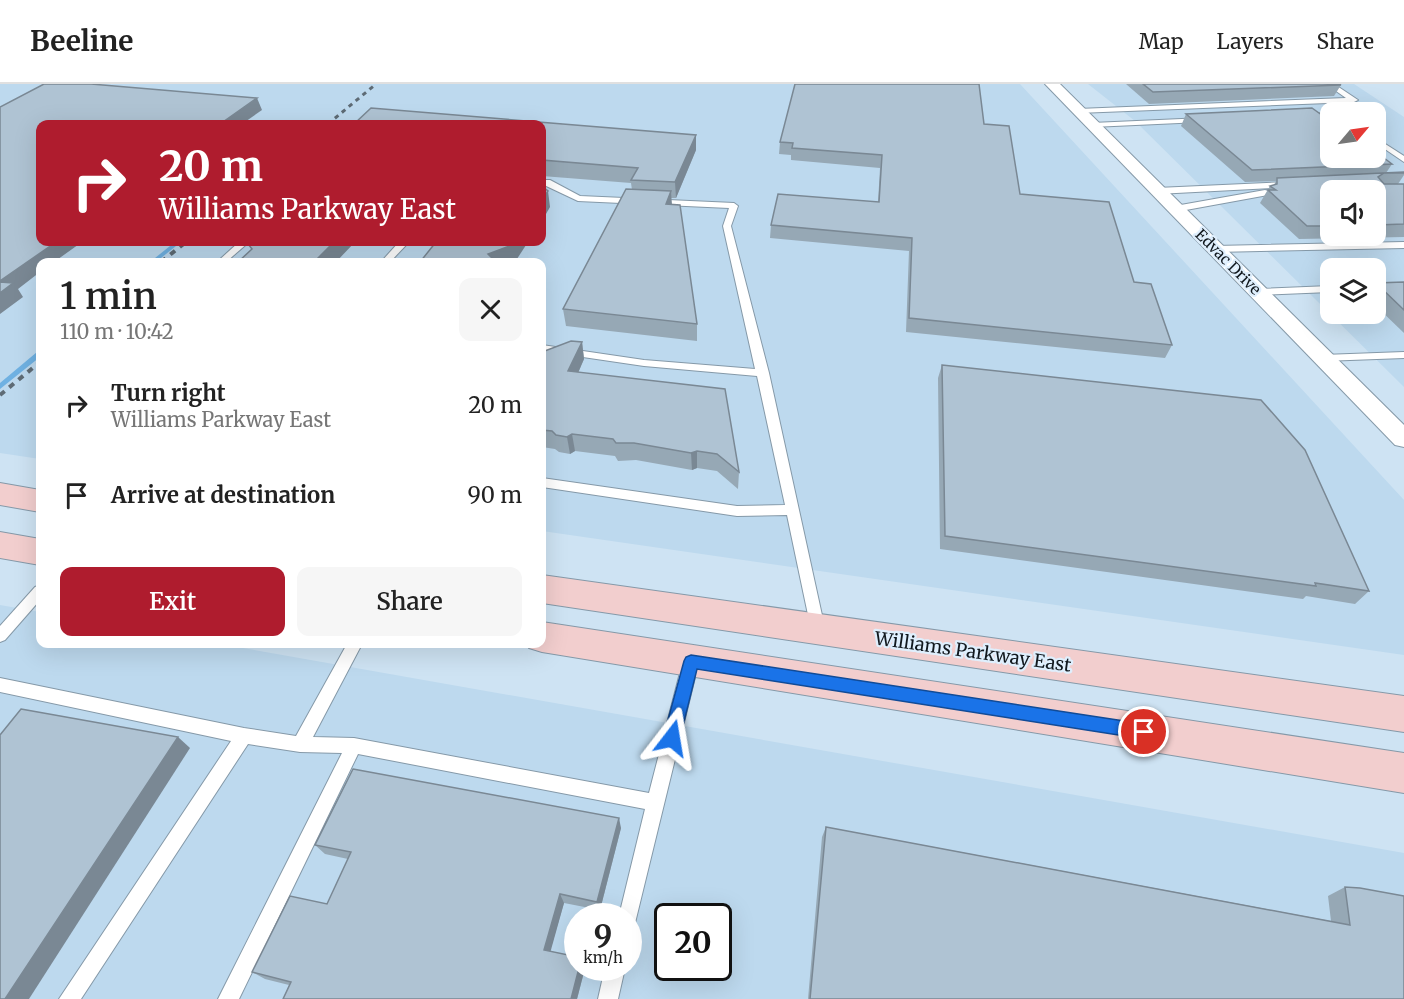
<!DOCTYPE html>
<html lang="en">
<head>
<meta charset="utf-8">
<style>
	:root { --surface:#fff; --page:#f6f6f6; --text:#222; --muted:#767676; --line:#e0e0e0; --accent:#af1c2e }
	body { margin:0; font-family:Merriweather,serif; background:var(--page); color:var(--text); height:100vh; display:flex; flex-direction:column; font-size:22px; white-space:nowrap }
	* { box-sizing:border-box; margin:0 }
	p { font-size:20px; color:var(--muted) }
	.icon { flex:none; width:33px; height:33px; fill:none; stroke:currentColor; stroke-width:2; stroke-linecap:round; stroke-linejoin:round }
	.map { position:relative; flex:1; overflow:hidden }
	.drawer { position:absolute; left:36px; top:174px; width:510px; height:390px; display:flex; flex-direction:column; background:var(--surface); border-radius:12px; box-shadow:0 6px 24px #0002 }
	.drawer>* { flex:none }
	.guide { position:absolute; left:36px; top:36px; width:510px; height:126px; border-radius:12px; box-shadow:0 6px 24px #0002; background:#af1c2e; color:#fff; overflow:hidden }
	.needle { width:39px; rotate:61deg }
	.controls { position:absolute; left:1320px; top:18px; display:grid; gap:12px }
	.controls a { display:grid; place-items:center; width:66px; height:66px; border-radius:12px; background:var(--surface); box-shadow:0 6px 24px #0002; font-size:30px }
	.speed { position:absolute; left:564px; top:819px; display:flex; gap:12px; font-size:30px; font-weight:700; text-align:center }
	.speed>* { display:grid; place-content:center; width:78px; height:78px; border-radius:50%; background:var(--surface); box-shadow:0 6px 24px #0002; line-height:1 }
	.speed small { font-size:15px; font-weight:400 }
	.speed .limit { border:3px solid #111; border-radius:9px; background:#fff; color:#111 }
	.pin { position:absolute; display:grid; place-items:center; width:51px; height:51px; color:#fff; margin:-26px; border:3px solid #fff; border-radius:50%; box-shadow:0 2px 6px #0007 }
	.me { position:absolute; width:66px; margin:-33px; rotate:14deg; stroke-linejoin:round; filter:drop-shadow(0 0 4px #0008) }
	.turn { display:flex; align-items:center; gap:21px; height:126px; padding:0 24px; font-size:27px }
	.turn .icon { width:78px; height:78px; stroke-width:2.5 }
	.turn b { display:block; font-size:42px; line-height:51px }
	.round { display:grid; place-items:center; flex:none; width:63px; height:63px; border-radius:12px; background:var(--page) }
	.summary { display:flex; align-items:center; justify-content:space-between; height:102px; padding:0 24px }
	h1 { font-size:36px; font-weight:600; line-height:45px }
	.cta { display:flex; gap:12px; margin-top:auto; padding:12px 24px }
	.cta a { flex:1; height:69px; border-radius:12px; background:var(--accent); color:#fff; font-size:24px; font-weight:600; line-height:69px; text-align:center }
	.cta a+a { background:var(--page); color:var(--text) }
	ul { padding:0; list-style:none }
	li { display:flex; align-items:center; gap:18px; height:90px; padding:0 24px }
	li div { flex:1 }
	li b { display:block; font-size:22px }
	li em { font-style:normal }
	header { display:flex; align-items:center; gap:36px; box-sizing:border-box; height:84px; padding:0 30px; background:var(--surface); border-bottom:2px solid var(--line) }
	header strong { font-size:28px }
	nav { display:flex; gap:33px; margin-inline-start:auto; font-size:21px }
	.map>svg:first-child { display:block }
</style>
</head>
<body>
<header>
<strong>Beeline</strong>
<nav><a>Map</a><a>Layers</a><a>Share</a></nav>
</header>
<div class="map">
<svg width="1404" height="915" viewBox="0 0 1404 915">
	<rect width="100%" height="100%" fill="#cee3f3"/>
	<g fill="#bdd9ee" fill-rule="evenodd">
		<path d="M0 0H1020L1404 416V571L542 447V178H40V375L0 369ZM40 40H542V158H40Z"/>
		<path d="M1088 0H1354L1404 33V303L1135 37ZM1330 28H1376V74H1330ZM1330 106H1376V152H1330ZM1330 184H1376V230H1330Z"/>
		<path d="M0 521 40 528V560H220L1404 769V915H0ZM578 832H628V884H578ZM668 832H718V884H668Z"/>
	</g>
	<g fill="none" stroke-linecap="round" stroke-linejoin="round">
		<g fill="#6fb1e2" fill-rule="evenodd">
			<polygon points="175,158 181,158 156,178 150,178"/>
			<polygon points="37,268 40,268 40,273 0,305 0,299"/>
		</g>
		<defs>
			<g id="lane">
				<polygon points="1326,0 1334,0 1358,16 1354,18 1078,29 1074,27 1078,25 1346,14"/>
				<polygon points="1330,29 1330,33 1304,34 1300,32 1304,30"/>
				<polygon points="1204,34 1204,38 1201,38 1092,43 1088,41 1092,39"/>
				<polygon points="1376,54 1404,72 1404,78 1376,59"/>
				<polygon points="542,96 550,96 580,112 734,119 738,122 731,142 769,289 825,545 823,549 818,551 813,549 811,545 787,431 737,432 542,403 542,394 737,422 785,421 757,292 644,282 542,267 542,261 644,276 755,285 723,142 729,124 578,117 542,100"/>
				<polygon points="1288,98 1291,99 1291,103 1157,110 1153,107 1157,104"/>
				<polygon points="1265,106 1268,107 1268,111 1175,128 1171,125 1175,122"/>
				<polygon points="239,158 249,158 226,178 217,178"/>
				<polygon points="399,158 409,158 390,178 381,178"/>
				<polygon points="1404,158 1404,164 1215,168 1210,165 1215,162"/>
				<polygon points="1330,202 1330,208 1258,211 1253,208 1258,205"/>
				<polygon points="1404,268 1404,274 1323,277 1318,274 1323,271"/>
				<polygon points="40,501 40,516 5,556 0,558 0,542 35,503"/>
				<polygon points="347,560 362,560 313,653 354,654 649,709 683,577 686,572 691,570 696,572 699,577 635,839 628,841 628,832 619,832 645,725 358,670 239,915 218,915 342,669 300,668 248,660 81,915 59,915 231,657 0,608 0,594 244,644 296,652"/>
				<polygon points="605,884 625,884 618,915 598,915"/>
			</g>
			<polygon id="street" points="1045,0 1060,0 1404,341 1404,363 1395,361"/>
			<g id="secondary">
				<polygon points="0,399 40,406 40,428 0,421"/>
				<polygon points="0,448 40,455 40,481 0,474"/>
				<polygon points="542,491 1404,612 1404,648 542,519"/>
				<polygon points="542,538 1404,669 1404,709 542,568 529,564 527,560 542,560"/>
			</g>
		</defs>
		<use href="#lane" stroke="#8599a8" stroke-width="2"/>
		<use href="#street" stroke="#8599a8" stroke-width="2"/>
		<use href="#secondary" stroke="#8599a8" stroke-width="2"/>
		<use href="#lane" fill="#fff" fill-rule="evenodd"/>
		<use href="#street" fill="#fff" fill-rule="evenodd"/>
		<use href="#secondary" fill="#f2cece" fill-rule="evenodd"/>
		<polyline stroke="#5e6b75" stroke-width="3" stroke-dasharray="4.5 4.5" stroke-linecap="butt" points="328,40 376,0"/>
		<g stroke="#5e6b75" stroke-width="4" stroke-dasharray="6 6" stroke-linecap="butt">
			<polyline points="161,178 186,158"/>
			<polyline points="0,311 40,278"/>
		</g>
	</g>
	<g fill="#96a8b5" fill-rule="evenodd">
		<polygon points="1126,0 1339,0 1341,1 1334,12 1149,20"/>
		<path d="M1186 30 1392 80 1386 89 1404 88V91L1398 100H1404V153L1299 155 1260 119 1270 102 1274 101 1276 97 1245 98 1181 42ZM1330 106H1376V152H1330Z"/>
		<polygon points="542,40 696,51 696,66 676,114 671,114 672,121 697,240 697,257 566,242 563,225 632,106 631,99 542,92"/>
		<polygon points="984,40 1020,110 1134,198 1172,261 1165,274 906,248 909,167 770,154 771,141 878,118 880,84 791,76 791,71 779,70 780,58"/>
		<polygon points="1404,198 1404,249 1376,222 1376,199"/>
		<polygon points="582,258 584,275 578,289 725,305 739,388 738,405 717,387 697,384 692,386 636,376 618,377 615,372 575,367 570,370 559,368 555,365 542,363 542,268"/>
		<polygon points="942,281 1369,507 1355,520 1306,512 1303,515 940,465 938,294"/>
		<polygon points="826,743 1331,837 1328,812 1345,803 1404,915 808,915 822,753"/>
		<polygon points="621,744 600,826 564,819 550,867 585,884 577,915 283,915 289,901 265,895 252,888 327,820 348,775 325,770 315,761"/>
	</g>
	<g fill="#7a8894">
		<polygon points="257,14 262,26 242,40 220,40"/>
		<polygon points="696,51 696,66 676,114 675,98"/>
		<polygon points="548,107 550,123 542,137 542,117"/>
		<polygon points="671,107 672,124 666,120"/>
		<polygon points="56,158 82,158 54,178 40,178 40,188 18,205 23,213 0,230 0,197"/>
		<polygon points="334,158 355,158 336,178 314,178"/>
		<polygon points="514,158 528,158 515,178 490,178 488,170"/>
		<polygon points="582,258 584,275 571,305 568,287"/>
		<polygon points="572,350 575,367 570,370 567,353"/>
		<polygon points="697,367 697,384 692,386 691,369"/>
		<polygon points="178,653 190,664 29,915 5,915"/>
		<polygon points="619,734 621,744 600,826 597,818"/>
		<polygon points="560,810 564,819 549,873 544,866"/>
		<polygon points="579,884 585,884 577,915 571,915"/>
	</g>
	<g fill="#afc3d3" stroke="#7a8894" stroke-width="1.5">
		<polygon points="44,0 91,0 257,14 220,40 40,40 40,158 56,158 0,197 0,23"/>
		<polygon points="795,0 979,0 984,40 1009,42 1020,110 1109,118 1134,198 1151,200 1172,261 909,234 912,154 771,141 778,110 879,118 882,71 792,64 793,59 780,58"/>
		<polygon points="1143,0 1339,0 1341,1 1153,8"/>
		<polygon points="371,24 696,51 675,98 631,96 638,84 542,76 542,40 354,40"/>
		<polygon points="1312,24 1330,37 1330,74 1376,74 1376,68 1392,80 1252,86 1186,30"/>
		<polygon points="1404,88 1404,89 1384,89 1378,93 1384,100 1404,100 1404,140 1376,141 1376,106 1330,106 1330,142 1307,142 1268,106 1276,106 1270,102 1277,100 1277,94"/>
		<polygon points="542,102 548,107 542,117"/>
		<polygon points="626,105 671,107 666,120 680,121 697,240 563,225"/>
		<polygon points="255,158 334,158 314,178 238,178 252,165 248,160"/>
		<polygon points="436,158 514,158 512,161 488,170 496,178 420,178"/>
		<polygon points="0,198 13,199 0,209"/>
		<polygon points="1404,198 1404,226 1376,199"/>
		<polygon points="571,257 582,258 568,287 725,305 739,388 717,370 697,367 691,369 634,359 616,359 613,355 572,350 567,353 556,351 552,347 542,346 542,268"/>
		<polygon points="942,281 1261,316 1305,366 1369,507 1315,499 1316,502 945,452"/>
		<polygon points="21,625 178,653 5,915 0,915 0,651"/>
		<polygon points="353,685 619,734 597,818 560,810 544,866 578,873 578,884 579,884 571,915 283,915 291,898 252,888 290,812 327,820 351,768 315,761"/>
		<polygon points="826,743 1350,841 1345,803 1360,804 1404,812 1404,915 810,915"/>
	</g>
	<polygon fill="#1a73e8" stroke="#114b97" stroke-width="1.5" points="691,571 1144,640 1150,643 1153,648 1150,653 1144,655 697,585 680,654 678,659 672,661 666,659 663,654 684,577 686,573"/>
	<g text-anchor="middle" stroke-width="4.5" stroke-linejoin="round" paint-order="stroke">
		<g font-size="15" fill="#11181e" stroke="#dfeffd">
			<text transform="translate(1228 178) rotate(45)" y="5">Edvac Drive</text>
		</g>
		<g font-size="18" fill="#11181e" stroke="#dfeffd">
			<text transform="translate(973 568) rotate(8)" y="6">Williams Parkway East</text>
		</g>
	</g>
</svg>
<div class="controls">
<a><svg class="needle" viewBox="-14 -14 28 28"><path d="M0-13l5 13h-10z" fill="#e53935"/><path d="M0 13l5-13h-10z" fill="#767676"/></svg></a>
<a><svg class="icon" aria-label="sound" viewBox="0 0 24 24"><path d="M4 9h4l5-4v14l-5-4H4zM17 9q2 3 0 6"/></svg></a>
<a><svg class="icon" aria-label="layers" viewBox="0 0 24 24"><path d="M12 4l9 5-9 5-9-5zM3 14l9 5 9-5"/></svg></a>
</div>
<div class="speed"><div>9<small>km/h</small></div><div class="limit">20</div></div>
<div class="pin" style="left:1144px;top:648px;background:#d93025"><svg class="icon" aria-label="arrive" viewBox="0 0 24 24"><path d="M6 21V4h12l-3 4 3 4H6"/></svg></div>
<svg class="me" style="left:672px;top:654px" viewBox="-20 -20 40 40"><path d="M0-17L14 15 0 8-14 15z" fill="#1a73e8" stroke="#fff" stroke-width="4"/></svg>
<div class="guide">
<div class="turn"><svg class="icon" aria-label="right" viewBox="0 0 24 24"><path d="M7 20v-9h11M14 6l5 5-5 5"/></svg><div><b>20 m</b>Williams Parkway East</div></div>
</div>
<section class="drawer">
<div class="summary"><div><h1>1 min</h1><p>110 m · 10:42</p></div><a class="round"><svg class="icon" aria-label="close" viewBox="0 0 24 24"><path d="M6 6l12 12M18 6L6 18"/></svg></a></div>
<ul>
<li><svg class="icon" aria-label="right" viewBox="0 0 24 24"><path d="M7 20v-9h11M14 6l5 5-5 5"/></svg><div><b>Turn right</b><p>Williams Parkway East</p></div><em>20 m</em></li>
<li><svg class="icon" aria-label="arrive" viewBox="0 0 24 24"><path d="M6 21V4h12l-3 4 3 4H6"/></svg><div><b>Arrive at destination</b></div><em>90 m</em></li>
</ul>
<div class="cta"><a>Exit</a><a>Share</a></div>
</section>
</div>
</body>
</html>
